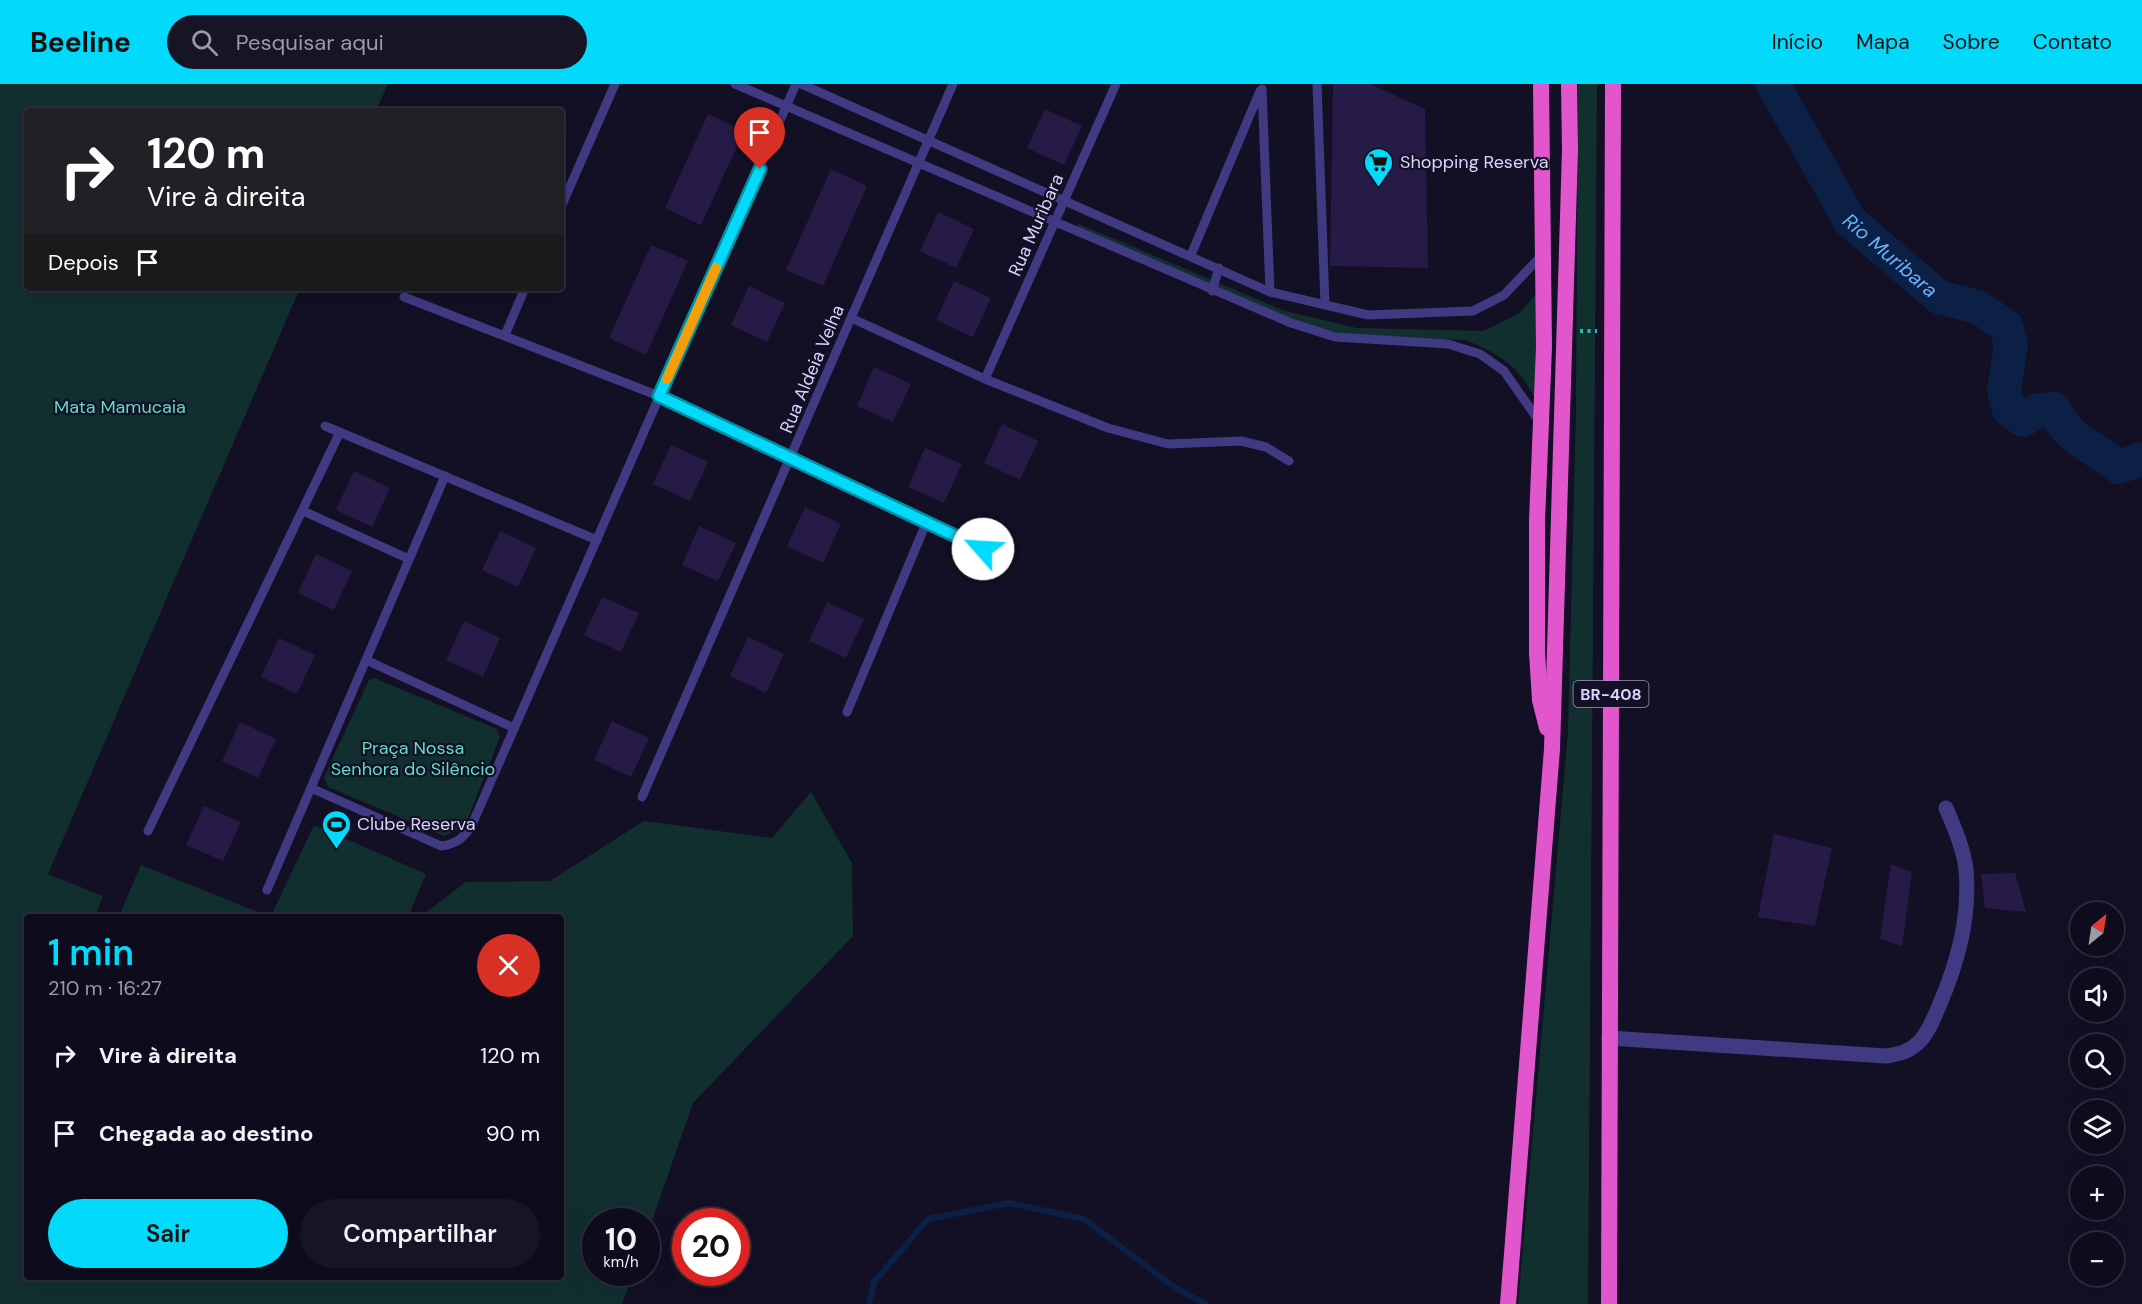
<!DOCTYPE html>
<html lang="pt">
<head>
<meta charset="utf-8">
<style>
	:root { --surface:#0e0b1c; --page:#171425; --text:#f1f3f6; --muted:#9b9ba3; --line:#2e2b3b; --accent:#03dafb }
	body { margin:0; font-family:"DM Sans",sans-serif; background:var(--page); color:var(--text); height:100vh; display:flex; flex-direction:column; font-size:22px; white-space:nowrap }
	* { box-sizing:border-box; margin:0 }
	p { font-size:20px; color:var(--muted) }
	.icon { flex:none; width:33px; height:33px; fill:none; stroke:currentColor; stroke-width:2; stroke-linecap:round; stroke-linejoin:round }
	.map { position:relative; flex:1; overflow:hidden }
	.drawer { position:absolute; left:24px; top:830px; width:540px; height:366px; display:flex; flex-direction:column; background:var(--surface); border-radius:6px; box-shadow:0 6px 24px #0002,0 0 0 2px var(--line) }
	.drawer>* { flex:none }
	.banner { position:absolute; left:24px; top:24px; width:540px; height:183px; border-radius:6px; box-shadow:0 6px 24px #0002,0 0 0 2px var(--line); background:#202124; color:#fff; overflow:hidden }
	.needle { width:39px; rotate:30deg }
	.tools { position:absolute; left:2070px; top:818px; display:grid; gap:12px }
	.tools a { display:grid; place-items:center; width:54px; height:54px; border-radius:50%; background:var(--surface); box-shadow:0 6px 24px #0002,0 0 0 2px var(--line); font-size:30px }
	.speed { position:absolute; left:582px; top:1124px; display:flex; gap:12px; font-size:30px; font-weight:700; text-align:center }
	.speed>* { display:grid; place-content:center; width:78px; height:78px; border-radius:50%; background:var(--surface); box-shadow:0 6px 24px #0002,0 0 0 2px var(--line); line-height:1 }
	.speed small { font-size:15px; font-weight:400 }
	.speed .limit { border:9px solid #d22; background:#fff; color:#111 }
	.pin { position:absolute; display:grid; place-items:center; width:51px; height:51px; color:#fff; margin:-62px -26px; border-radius:50% 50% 50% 0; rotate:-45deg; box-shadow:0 0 6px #0007 }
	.pin .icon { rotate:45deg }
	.me { position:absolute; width:66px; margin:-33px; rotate:296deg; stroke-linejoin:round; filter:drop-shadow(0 0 4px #0008) }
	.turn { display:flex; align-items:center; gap:21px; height:126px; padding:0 24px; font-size:27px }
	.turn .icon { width:78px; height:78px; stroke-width:2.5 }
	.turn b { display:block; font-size:42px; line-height:51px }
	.then { display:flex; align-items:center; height:57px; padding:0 24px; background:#0003; gap:12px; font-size:22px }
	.round { display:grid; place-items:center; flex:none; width:63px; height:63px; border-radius:32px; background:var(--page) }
	.headline { display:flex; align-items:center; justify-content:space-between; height:102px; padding:0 24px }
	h1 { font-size:36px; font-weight:600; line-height:45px; color:var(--accent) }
	.action { display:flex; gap:12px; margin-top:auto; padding:12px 24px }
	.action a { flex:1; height:69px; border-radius:36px; background:var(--accent); color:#111; font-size:24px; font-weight:600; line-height:69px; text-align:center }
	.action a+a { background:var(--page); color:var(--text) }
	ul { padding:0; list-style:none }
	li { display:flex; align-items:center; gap:18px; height:78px; padding:0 24px }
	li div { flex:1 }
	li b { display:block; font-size:22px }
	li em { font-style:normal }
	header { display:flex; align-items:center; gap:36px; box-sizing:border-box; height:84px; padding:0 30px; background:var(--accent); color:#111 }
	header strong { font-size:28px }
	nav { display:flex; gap:33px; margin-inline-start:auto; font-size:21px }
	.search { width:420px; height:54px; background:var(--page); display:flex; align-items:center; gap:15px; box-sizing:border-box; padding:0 21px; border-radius:33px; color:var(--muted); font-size:22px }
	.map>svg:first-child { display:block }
</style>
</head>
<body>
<header>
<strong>Beeline</strong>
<div class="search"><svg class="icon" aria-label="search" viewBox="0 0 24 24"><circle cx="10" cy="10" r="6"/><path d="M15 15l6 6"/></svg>Pesquisar aqui</div>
<nav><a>Início</a><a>Mapa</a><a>Sobre</a><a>Contato</a></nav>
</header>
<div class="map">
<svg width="2142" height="1220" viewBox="0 0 2142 1220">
	<rect width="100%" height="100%" fill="#130f25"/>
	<g fill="#122f2f">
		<polygon points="0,0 388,0 376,27 27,27 27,204 300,204 48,790 103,812 95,832 27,832 27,1192 561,1192 561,832 421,832 466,798 550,797 644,737 772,754 811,708 852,779 853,852 693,1019 647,1151 646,1137 596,1137 596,1188 634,1188 622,1220 0,1220"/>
		<polygon points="1578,0 1597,0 1588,1220 1518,1220 1568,648 1576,328"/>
		<path d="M1079 140 1285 227 1357 244 1484 247 1520 229 1539 207 1542 330C1525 289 1507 272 1465 256L1345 251 1303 241 1076 145Z"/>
		<polygon points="374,594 497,645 500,653 465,742 444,752 328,703 324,693 369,596"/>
		<polygon points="314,741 426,790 409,831 271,832"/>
		<polygon points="141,781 268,832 119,832"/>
	</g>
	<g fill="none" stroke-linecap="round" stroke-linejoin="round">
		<polyline stroke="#0c2046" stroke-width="6" points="869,1220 874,1198 928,1135 1009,1119 1084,1135 1177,1205 1206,1220"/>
		<path stroke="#0c2046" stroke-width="34" id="s1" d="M1773 0 1850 137 1939 213 1978 223 2006 242 2011 261 2004 306 2009 326 2023 336 2039 326 2054 325C2066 354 2095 364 2119 383L2142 375"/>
	</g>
	<g fill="#251b46">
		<polygon points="1333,0 1370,0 1425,25 1428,184 1330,182"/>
		<polygon points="1045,25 1082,42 1064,81 1027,64"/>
		<polygon points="708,30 744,47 701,141 665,124"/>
		<polygon points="831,85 867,102 823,202 786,186"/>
		<polygon points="938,128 974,145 956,184 920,167"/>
		<polygon points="651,161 688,177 646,271 609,254"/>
		<polygon points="954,197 991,214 973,253 936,236"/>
		<polygon points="749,202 785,219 767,258 731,241"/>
		<polygon points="874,283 911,300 893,338 857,322"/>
		<polygon points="1002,340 1038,357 1020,396 984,379"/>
		<polygon points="671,361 708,378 690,417 653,400"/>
		<polygon points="925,364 962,380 944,419 908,403"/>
		<polygon points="354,387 390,404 372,443 336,426"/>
		<polygon points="805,423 841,440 823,479 787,462"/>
		<polygon points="699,442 736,459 718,497 682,481"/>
		<polygon points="500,447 536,464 518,503 482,486"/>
		<polygon points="316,470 352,487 334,526 298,509"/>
		<polygon points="602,513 639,529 621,568 584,551"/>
		<polygon points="827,518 864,535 846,574 809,557"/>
		<polygon points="464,537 500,554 483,593 446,576"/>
		<polygon points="748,553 784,570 766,609 730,592"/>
		<polygon points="279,554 315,571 297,610 261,593"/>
		<polygon points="612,637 649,654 631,693 594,676"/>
		<polygon points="240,638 276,655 258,694 222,677"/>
		<polygon points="204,722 241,738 223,777 186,761"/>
		<polygon points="1774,750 1832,764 1815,842 1758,833"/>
		<polygon points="1891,780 1912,788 1902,862 1880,855"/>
		<polygon points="2015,789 2026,828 1985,824 1981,790"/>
	</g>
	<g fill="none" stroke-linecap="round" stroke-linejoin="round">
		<polyline stroke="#30b6b2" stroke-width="4" stroke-dasharray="3 4.5" stroke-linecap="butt" points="1580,247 1597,247"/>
		<g stroke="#403a83" stroke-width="9">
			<polyline points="735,0 1291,239 1335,253 1448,260 1480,270 1504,287 1539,337"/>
			<polyline points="801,0 1270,208 1368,231 1473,227 1504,211 1541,172"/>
			<polyline points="1317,0 1325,220"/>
			<polyline points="1262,5 1270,208"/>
			<polyline points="561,123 615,0"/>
			<polyline points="1191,171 1260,7"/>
			<polyline points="1212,207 1219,184"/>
			<polyline points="404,213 659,312 1002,474"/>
			<polyline points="851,234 985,295 1108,344 1168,360 1241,357 1266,363 1289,377"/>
			<polyline points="505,251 525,204"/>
			<polyline points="985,295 1116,0"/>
			<polyline points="325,342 597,456"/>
			<polyline points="303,427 409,475"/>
			<polyline points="366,576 514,644"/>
			<polyline points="847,628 927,437"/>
			<path d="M311 704 441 762C456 760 462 755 471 743L796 0"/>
			<polyline points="642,713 953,0"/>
			<polyline points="148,747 340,348"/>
			<polyline points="267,806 445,392"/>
		</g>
		<path stroke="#403a83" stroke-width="15" d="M1609 954 1886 972C1899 970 1909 968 1919 958 1928 949 1934 934 1939 922 1958 878 1970 834 1966 785 1963 763 1954 743 1946 724"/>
		<g stroke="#e256cd" stroke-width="16">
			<polyline points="1541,0 1544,263 1537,437 1537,569 1540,616 1547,644"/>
			<polyline points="1508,1220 1552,665 1570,66 1569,0"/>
			<polyline points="1609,1220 1613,0"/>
		</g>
	</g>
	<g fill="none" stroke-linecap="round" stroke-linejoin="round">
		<defs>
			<polyline id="route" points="760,85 659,312 983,465"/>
		</defs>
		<use href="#route" stroke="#028ea3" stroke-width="15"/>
		<use href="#route" stroke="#03dafb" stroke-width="10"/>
		<polyline stroke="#f59e0b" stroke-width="10" points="667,295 716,184"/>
	</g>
	<defs>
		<symbol id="supermarket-pin" viewBox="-11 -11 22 30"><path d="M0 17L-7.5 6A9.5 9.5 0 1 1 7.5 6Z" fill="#03dafb" stroke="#130f25"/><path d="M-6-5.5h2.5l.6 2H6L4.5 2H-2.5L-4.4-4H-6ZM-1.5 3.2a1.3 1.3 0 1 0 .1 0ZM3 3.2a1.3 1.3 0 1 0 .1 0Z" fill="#111"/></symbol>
		<symbol id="stadium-pin" viewBox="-11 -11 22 30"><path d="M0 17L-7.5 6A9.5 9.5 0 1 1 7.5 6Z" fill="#03dafb" stroke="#130f25"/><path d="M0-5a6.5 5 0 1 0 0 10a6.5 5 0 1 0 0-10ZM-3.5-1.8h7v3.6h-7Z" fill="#111"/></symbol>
	</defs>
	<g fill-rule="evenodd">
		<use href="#supermarket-pin" x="1362" y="62" width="33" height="45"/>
		<use href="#stadium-pin" x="320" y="724" width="33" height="45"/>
	</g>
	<g text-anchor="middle" stroke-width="4.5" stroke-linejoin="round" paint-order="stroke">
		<rect fill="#130f25" stroke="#9e98be" stroke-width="1.5" x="1573.5" y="597" width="75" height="26" rx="4.5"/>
		<g font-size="16" font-weight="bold" fill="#dad3ff">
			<text x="1611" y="616">BR-408</text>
		</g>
		<g font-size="18" fill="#dad3ff" stroke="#130f25" text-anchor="start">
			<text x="1400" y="84">Shopping Reserva</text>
			<text x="357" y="746">Clube Reserva</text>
		</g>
		<g font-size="18" fill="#dad3ff" stroke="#130f25">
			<text transform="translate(1036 141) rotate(-66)" y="6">Rua Muribara</text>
			<text transform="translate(812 285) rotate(-67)" y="6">Rua Aldeia Velha</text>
		</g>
		<g font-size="18" fill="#5fdec3" stroke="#130f25">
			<text x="120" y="329">Mata Mamucaia</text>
			<text x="413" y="670">Praça Nossa<tspan x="413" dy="21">Senhora do Silêncio</tspan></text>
		</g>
		<g font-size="20" font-style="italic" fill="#63b1fd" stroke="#130f25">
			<text dy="7" stroke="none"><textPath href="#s1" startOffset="210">Rio Muribara</textPath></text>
		</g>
	</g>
</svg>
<div class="tools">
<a><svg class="needle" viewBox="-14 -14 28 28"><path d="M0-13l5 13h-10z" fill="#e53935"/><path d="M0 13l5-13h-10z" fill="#9b9ba3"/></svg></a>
<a><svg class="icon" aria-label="sound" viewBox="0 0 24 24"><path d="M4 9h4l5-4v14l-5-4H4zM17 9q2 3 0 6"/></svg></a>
<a><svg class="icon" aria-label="search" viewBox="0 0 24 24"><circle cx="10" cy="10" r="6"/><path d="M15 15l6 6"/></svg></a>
<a><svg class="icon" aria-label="layers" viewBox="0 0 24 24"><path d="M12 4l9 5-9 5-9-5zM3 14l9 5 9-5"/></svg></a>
<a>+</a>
<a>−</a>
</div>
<div class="speed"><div>10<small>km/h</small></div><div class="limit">20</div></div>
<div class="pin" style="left:760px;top:85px;background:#d93025"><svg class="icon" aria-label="arrive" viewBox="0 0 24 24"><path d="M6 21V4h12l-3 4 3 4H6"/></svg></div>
<svg class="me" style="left:983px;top:465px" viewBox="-20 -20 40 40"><circle r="19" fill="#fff"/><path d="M0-13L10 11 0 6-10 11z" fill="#03dafb"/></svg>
<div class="banner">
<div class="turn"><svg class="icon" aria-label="right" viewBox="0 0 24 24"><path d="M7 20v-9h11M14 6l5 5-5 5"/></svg><div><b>120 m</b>Vire à direita</div></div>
<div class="then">Depois<svg class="icon" aria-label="arrive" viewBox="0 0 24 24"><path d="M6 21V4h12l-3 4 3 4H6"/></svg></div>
</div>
<section class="drawer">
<div class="headline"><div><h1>1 min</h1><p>210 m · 16:27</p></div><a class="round" style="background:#d93025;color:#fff"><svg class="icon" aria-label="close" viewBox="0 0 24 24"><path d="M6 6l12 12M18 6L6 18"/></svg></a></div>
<ul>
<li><svg class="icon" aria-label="right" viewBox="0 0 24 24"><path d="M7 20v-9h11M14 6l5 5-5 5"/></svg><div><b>Vire à direita</b></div><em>120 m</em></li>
<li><svg class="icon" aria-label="arrive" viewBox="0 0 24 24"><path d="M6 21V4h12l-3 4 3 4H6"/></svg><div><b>Chegada ao destino</b></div><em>90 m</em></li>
</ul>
<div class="action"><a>Sair</a><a>Compartilhar</a></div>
</section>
</div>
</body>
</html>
